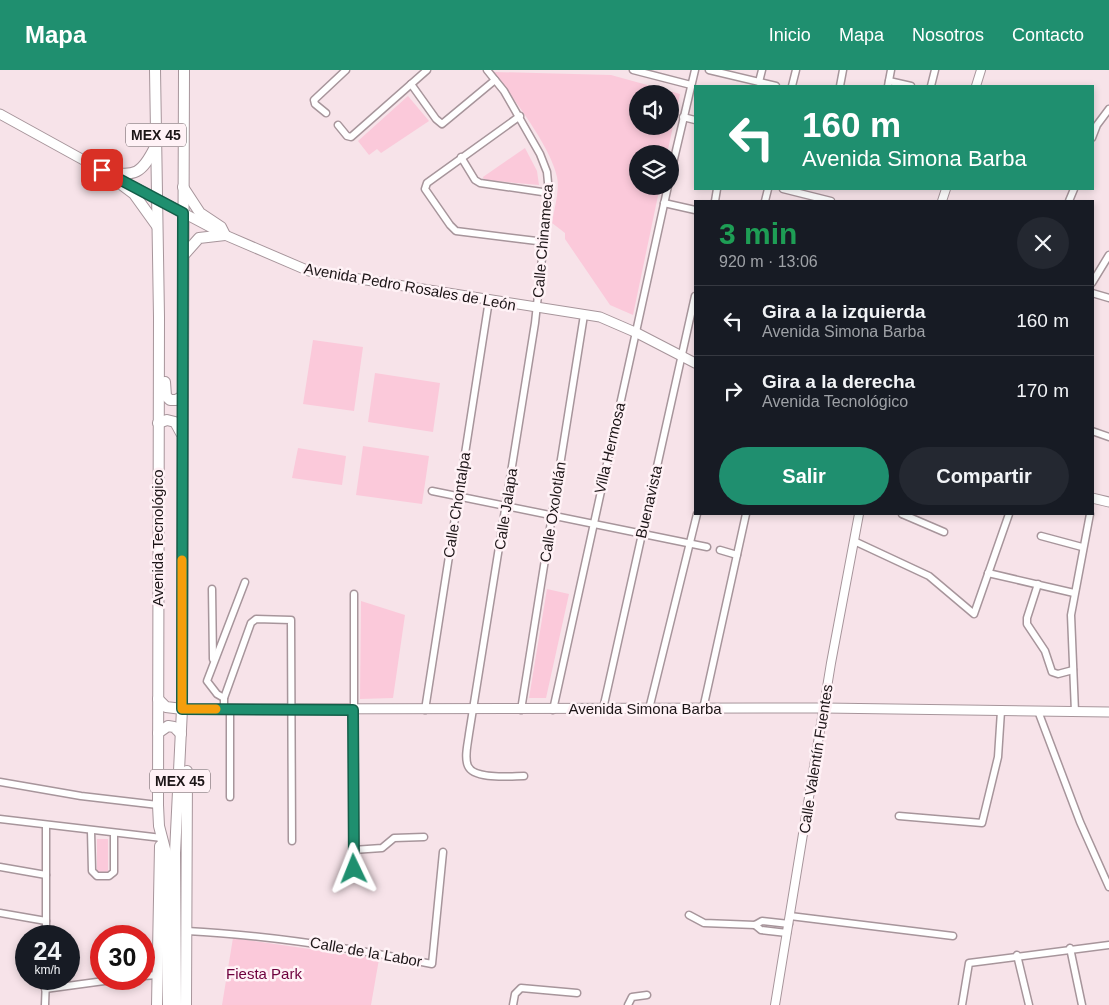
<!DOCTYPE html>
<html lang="es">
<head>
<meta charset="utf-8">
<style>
	:root { --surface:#171b24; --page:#242831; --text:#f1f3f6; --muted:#9ea1a6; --line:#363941; --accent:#1f8f6f }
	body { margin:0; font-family:Arial,sans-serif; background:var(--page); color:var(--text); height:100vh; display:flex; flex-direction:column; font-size:19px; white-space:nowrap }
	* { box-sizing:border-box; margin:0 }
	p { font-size:16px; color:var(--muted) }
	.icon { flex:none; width:28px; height:28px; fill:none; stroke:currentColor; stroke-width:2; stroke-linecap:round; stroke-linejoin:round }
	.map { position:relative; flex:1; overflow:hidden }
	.drawer { position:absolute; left:694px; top:130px; width:400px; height:315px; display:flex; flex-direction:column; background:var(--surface); border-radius:0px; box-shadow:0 2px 8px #0003 }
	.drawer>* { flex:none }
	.guide { position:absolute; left:694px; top:15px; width:400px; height:105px; border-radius:0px; box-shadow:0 2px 8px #0003; background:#1f8f6f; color:#fff; overflow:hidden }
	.tools { position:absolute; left:629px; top:15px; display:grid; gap:10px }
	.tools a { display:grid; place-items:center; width:50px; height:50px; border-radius:50%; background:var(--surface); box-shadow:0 2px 8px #0003; font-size:25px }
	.speed { position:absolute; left:15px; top:855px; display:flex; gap:10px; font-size:25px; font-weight:700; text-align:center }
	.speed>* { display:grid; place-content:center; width:65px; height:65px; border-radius:50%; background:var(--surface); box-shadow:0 2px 8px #0003; line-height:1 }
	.speed small { font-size:12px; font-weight:400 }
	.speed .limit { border:8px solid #d22; background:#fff; color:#111 }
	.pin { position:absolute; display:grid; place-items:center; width:42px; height:42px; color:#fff; margin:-21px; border-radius:10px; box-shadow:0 2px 8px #0006 }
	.me { position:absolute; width:55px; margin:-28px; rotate:358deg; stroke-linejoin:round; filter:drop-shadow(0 0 4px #0008) }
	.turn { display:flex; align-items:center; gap:18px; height:105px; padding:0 25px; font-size:22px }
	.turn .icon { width:65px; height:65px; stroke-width:2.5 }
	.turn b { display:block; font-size:35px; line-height:42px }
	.round { display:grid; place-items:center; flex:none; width:52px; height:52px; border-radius:26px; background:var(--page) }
	.head { display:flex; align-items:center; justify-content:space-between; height:85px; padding:0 25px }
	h1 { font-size:30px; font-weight:800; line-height:38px; color:#1e9e55 }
	.primary-button { display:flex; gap:10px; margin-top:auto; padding:10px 25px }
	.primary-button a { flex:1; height:58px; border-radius:30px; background:var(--accent); color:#fff; font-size:20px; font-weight:800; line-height:58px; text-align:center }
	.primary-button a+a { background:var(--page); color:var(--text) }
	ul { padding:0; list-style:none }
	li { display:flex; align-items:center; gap:15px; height:70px; padding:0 25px; border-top:1px solid var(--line) }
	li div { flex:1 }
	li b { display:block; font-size:19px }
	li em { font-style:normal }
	header { display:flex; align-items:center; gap:30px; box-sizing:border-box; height:70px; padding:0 25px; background:var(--accent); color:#fff }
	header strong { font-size:24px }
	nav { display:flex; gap:28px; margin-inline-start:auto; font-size:18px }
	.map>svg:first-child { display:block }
</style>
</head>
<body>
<header>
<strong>Mapa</strong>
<nav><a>Inicio</a><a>Mapa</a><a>Nosotros</a><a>Contacto</a></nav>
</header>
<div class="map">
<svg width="1109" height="935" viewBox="0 0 1109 935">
	<rect width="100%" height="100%" fill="#f7e3e9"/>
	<g fill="#fbc9da" fill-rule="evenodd">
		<path d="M494 2 611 5 680 24 667 84H638V116H660L633 245 610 235 565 169V163L552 153C554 139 560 120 557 107 550 75 513 29 494 2ZM638 24H670V56H638Z"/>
		<polygon points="408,26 429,51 381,83 377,79 369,85 358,71"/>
		<polygon points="525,78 537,101 539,115 484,110 483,107"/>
		<polygon points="313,270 363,277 354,341 303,334"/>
		<polygon points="375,303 440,313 433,362 368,352"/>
		<polygon points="363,376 429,386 422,434 356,425"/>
		<polygon points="298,378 346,386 342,415 292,408"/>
		<polygon points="547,519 569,524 546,628 529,628"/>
		<polygon points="361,531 405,545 393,628 360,629"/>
		<rect x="97" y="769" width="11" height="33"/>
		<polygon points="233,868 379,889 371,935 222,935"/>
	</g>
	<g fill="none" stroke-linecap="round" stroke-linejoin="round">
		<defs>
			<g id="minor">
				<path d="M487 0 504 21 540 84 547 102 549 123 535 253 469 664C468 673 464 687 468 696 474 710 511 706 524 706"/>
				<polyline points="633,0 691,15"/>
				<polyline points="709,0 776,16"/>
				<polyline points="889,11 911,16"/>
				<polyline points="759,12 762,0"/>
				<polyline points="411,14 436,49 442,54 495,10"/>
				<polyline points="792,16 796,0"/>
				<polyline points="840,16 843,0"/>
				<polyline points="888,16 891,0"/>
				<polyline points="931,16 935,0"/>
				<polyline points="326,43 315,34 314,30 346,0"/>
				<polyline points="520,46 427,113 425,119 450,155 456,161 545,172"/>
				<polyline points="683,47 695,50"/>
				<polyline points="338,55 347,66 351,67 427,0"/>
				<polyline points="1092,68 1097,55 1109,39"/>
				<polyline points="461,87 475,110 480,113 549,123"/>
				<polyline points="670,106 695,0"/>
				<polyline points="783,119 831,131"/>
				<polyline points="715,131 717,119"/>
				<polyline points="765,131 768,119"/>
				<polyline points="1069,131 1074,119"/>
				<polyline points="664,133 695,140"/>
				<polyline points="1092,213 1109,185"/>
				<polyline points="1092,223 1109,228"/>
				<polyline points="1092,361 1109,367"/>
				<polyline points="432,421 707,477"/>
				<polyline points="902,444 944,462"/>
				<polyline points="1041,466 1082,477"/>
				<polyline points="854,471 929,506 974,544 1009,444"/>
				<polyline points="720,480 737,485"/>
				<polyline points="988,503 1074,523"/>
				<polyline points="1038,514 1027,548 1027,554 1045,581 1052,602 1058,604 1073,600"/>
				<polyline points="212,519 213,589"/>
				<polyline points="224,628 217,624 207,611 245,512"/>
				<polyline points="224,639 224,628 251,553 256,549 291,550 292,771"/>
				<polyline points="603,639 695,226"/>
				<polyline points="649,639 697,444"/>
				<polyline points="703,639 746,444"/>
				<polyline points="425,640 489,230"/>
				<polyline points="521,640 584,245"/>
				<polyline points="553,640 668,116"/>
				<polyline points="1038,641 1080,752 1109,817"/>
				<polyline points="1075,642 1071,545 1090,444"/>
				<polyline points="0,712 81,726 158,735"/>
				<polyline points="230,727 230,639"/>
				<polyline points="899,746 982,753 998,687 1001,641"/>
				<polyline points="0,749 162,768"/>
				<polyline points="91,761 92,801 97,806 109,806 114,802 114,763"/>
				<polyline points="353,780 382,778 394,768 424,767"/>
				<polyline points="0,797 46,805"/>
				<polyline points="354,799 354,524"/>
				<polyline points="0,843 46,851"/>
				<polyline points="689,845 704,853 755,855 762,851 789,854"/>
				<polyline points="790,846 953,866"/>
				<polyline points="755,855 761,860 787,863"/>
				<path d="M187 861C270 865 351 878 432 894L443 782"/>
				<polyline points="46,866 46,756"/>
				<polyline points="1070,878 1082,935"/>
				<polyline points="1017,885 1029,935"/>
				<polyline points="144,906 157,905"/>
				<polyline points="45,919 119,909"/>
				<polyline points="45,935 46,909"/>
				<polyline points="513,935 515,924 521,918 577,923"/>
				<polyline points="628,935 632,927 647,925"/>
				<polyline points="962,935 969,893 1109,875"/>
			</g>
			<g id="tertiary">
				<polyline points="976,16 981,0"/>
				<polyline points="942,131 946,119"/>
				<polyline points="775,935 831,593 859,444"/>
			</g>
			<g id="secondary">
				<polyline points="0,44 107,103"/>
				<polyline points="123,111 225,165 309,201 600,247 637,263 695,293"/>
				<polyline points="1092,428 1109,432"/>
				<polyline points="182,639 824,638 1109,642"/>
			</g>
			<g id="primary">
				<polyline points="155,0 159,247 158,735 159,756 166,783 168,935"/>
				<polyline points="102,100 134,124 157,156"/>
				<path d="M106 101C135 108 142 103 155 77"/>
				<polyline points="183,117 200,143 221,157 225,165 199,168 183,186"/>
				<polyline points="165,312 166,326 170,330 176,330 183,326"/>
				<polyline points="158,353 167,350 175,352 181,363"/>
				<polyline points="158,629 166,637 182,639"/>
				<polyline points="158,663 168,656 174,657 181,664"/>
				<polyline points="157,935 160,776"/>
				<polyline points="176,935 175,783 182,639 184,0"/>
				<polyline points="186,935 187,701"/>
			</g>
		</defs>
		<use href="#minor" stroke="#a7959b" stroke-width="9"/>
		<use href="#tertiary" stroke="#a7959b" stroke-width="10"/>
		<use href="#secondary" stroke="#a7959b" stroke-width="11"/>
		<use href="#primary" stroke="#a7959b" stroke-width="12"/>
		<use href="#minor" stroke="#fff" stroke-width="6"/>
		<use href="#tertiary" stroke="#fff" stroke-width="8"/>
		<use href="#secondary" stroke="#fff" stroke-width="9"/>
		<use href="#primary" stroke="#fff" stroke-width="10"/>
	</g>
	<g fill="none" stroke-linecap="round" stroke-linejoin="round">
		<defs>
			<polyline id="route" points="102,100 183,143 182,639 353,640 354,799"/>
		</defs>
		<use href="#route" stroke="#145d48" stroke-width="12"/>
		<use href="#route" stroke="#1f8f6f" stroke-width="9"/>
		<polyline stroke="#f59e0b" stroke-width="9" points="182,490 182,639 216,639"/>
	</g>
	<g text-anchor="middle" stroke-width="5" stroke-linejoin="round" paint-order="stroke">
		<g fill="#fff2f6" stroke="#60575a" stroke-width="1">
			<rect x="126" y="53.5" width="60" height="23" rx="4"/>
			<rect x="150" y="699.5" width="60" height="23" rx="4"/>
		</g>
		<g font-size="14" font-weight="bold" fill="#1c1517">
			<text x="156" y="70">MEX 45</text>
			<text x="180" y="716">MEX 45</text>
		</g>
		<g font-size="15" fill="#1c1517" stroke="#fff2f6">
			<text transform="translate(543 171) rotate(-85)" y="5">Calle Chinameca</text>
			<text transform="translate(410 217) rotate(10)" y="5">Avenida Pedro Rosales de León</text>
			<text transform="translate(610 378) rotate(-77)" y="5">Villa Hermosa</text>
			<text transform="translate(649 432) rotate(-77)" y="5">Buenavista</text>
			<text transform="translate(457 435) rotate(-81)" y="5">Calle Chontalpa</text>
			<text transform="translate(506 439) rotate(-81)" y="5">Calle Jalapa</text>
			<text transform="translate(553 442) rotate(-81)" y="5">Calle Oxolotlán</text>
			<text transform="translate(158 468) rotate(-90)" y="5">Avenida Tecnológico</text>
			<text x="645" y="644">Avenida Simona Barba</text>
			<text transform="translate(816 689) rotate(-81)" y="5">Calle Valentín Fuentes</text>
			<text transform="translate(366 882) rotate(10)" y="5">Calle de la Labor</text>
		</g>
		<g font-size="15" fill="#6e003d" stroke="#fff2f6">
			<text x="264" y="909">Fiesta Park</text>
		</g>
	</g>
</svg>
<div class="tools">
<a><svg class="icon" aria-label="sound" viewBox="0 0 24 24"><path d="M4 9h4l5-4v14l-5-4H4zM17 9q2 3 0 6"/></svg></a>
<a><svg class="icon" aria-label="layers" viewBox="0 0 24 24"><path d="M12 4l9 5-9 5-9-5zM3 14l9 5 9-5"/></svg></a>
</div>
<div class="speed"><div>24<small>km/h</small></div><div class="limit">30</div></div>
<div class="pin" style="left:102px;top:100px;background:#d93025"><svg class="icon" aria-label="arrive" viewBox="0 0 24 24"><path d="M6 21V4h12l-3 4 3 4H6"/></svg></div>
<svg class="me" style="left:354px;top:799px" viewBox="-20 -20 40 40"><path d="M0-17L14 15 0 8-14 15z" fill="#1f8f6f" stroke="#fff" stroke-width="4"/></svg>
<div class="guide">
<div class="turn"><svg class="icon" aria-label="left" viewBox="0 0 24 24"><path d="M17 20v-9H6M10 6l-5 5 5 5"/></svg><div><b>160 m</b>Avenida Simona Barba</div></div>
</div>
<section class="drawer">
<div class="head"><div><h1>3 min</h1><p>920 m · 13:06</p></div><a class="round"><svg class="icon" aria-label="close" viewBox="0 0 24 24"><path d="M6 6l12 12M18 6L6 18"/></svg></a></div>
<ul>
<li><svg class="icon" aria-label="left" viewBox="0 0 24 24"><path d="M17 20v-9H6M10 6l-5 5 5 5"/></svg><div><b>Gira a la izquierda</b><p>Avenida Simona Barba</p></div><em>160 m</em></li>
<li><svg class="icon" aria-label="right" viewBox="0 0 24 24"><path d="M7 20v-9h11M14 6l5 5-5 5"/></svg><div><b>Gira a la derecha</b><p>Avenida Tecnológico</p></div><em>170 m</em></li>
</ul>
<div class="primary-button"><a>Salir</a><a>Compartir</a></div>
</section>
</div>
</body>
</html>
